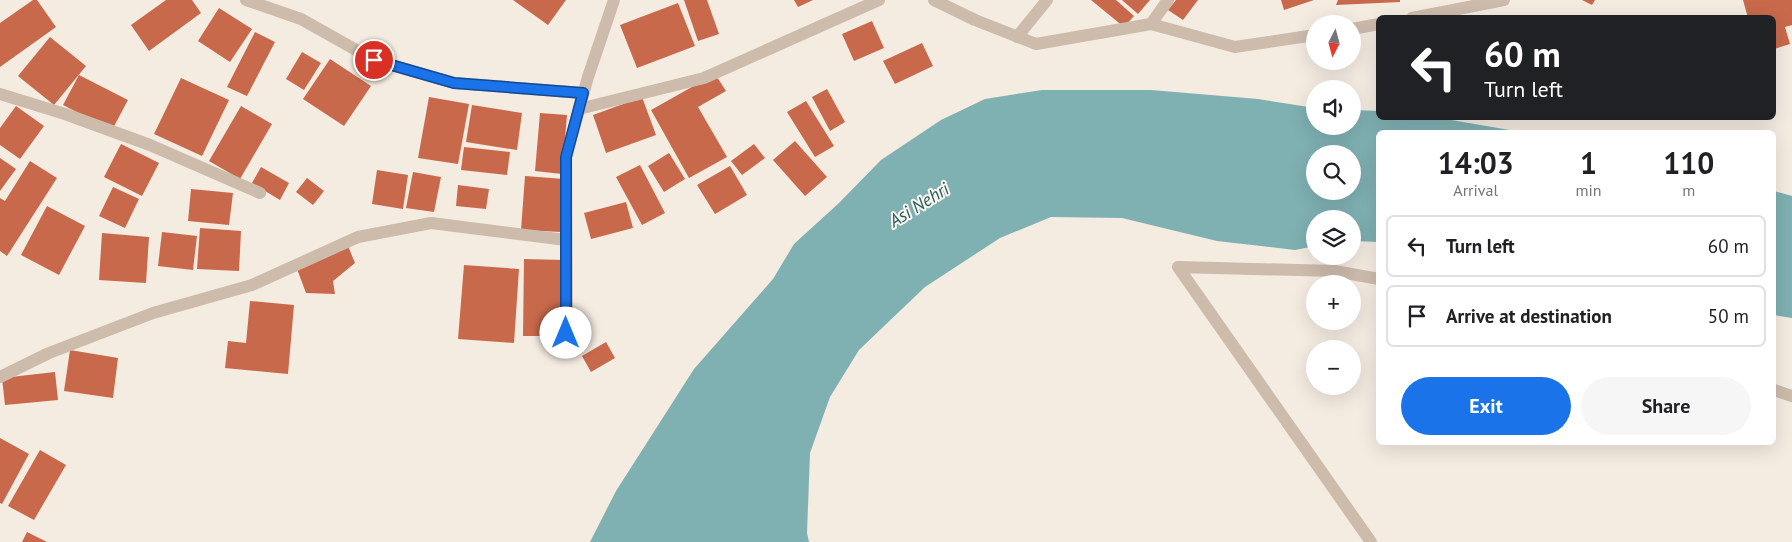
<!DOCTYPE html>
<html lang="en">
<head>
<meta charset="utf-8">
<style>
	:root { --surface:#fff; --page:#f6f6f6; --text:#202124; --muted:#757577; --line:#e0e0e0; --accent:#1a73e8 }
	body { margin:0; font-family:"PT Sans",sans-serif; background:var(--page); color:var(--text); height:100vh; display:flex; flex-direction:column; font-size:19px; white-space:nowrap }
	* { box-sizing:border-box; margin:0 }
	p { font-size:16px; color:var(--muted) }
	.icon { flex:none; width:28px; height:28px; fill:none; stroke:currentColor; stroke-width:2; stroke-linecap:round; stroke-linejoin:round }
	.map { position:relative; flex:1; overflow:hidden }
	.side { position:absolute; left:1376px; top:130px; width:400px; height:315px; display:flex; flex-direction:column; background:var(--surface); border-radius:8px; box-shadow:0 5px 20px #0002 }
	.side>* { flex:none }
	.guide { position:absolute; left:1376px; top:15px; width:400px; height:105px; border-radius:8px; box-shadow:0 5px 20px #0002; background:#202124; color:#fff; overflow:hidden }
	.needle { width:32px; rotate:186deg }
	.tools { position:absolute; left:1306px; top:15px; display:grid; gap:10px }
	.tools a { display:grid; place-items:center; width:55px; height:55px; border-radius:50%; background:var(--surface); box-shadow:0 5px 20px #0002; font-size:25px }
	.pin { position:absolute; display:grid; place-items:center; width:42px; height:42px; color:#fff; margin:-21px; border:2px solid #fff; border-radius:50%; box-shadow:0 1px 5px #0007 }
	.me { position:absolute; width:55px; margin:-28px; rotate:0deg; stroke-linejoin:round; filter:drop-shadow(0 0 4px #0008) }
	.turn { display:flex; align-items:center; gap:18px; height:105px; padding:0 25px; font-size:22px }
	.turn .icon { width:65px; height:65px; stroke-width:2.5 }
	.turn b { display:block; font-size:35px; line-height:42px }
	.eta { display:flex; justify-content:space-evenly; align-items:center; height:85px; text-align:center }
	.eta b { font-size:30px; font-weight:700; line-height:35px }
	.cta { display:flex; gap:10px; margin-top:auto; padding:10px 25px }
	.cta a { flex:1; height:58px; border-radius:30px; background:var(--accent); color:#fff; font-size:20px; font-weight:700; line-height:58px; text-align:center }
	.cta a+a { background:var(--page); color:var(--text) }
	ul { padding:0; list-style:none }
	li { display:flex; align-items:center; gap:15px; height:62px; margin:0 10px 8px; padding:0 15px; border:2px solid var(--line); border-radius:8px }
	li div { flex:1 }
	li b { display:block; font-size:19px }
	li em { font-style:normal }
	.map>svg:first-child { display:block }
</style>
</head>
<body>
<div class="map">
<svg width="1792" height="542" viewBox="0 0 1792 542">
	<rect width="100%" height="100%" fill="#f4ebe1"/>
	<g fill="#7fb0b2" fill-rule="evenodd">
		<path d="M1042 90H1151L1258 99 1315 108V126H1352L1353 110 1379 111V118H1440L1521 132H1379V242L1353 241 1352 219H1315V246L1295 250 1217 241 1122 218 1051 217 1000 238 925 287 859 350 830 397 810 453 807 533 809 542H590L616 491 694 369 773 279 794 244 839 203 881 160 941 120 985 99ZM1315 154H1352V191H1315Z"/>
		<polygon points="1774,191 1792,196 1792,318 1774,315"/>
	</g>
	<g fill="#c8694b">
		<polygon points="33,0 37,0 56,27 0,67 0,23"/>
		<polygon points="166,0 192,0 201,13 149,51 131,25"/>
		<polygon points="513,0 566,0 548,25"/>
		<polygon points="684,0 707,0 719,34 698,41"/>
		<polygon points="794,0 813,0 798,7"/>
		<polygon points="1091,0 1116,0 1134,16 1124,27"/>
		<polygon points="1122,0 1150,0 1138,14"/>
		<polygon points="1176,0 1198,0 1183,20 1168,10"/>
		<polygon points="1281,0 1314,0 1284,10"/>
		<polygon points="1338,0 1400,0 1400,2 1336,5"/>
		<polygon points="1582,0 1595,0 1592,5"/>
		<polygon points="1743,0 1792,0 1792,25 1785,27 1790,44 1774,49 1774,18 1748,18"/>
		<polygon points="678,3 695,46 637,68 620,25"/>
		<polygon points="219,8 252,29 230,62 198,41"/>
		<polygon points="872,21 884,48 854,61 842,34"/>
		<polygon points="255,32 275,42 247,96 227,87"/>
		<polygon points="50,37 86,66 54,105 18,76"/>
		<polygon points="922,43 933,66 895,84 883,61"/>
		<polygon points="302,52 321,63 304,90 286,79"/>
		<polygon points="330,59 371,86 344,126 303,99"/>
		<polygon points="715,74 726,91 698,107 727,157 689,178 651,110"/>
		<polygon points="79,75 128,100 112,130 63,105"/>
		<polygon points="181,78 229,100 202,156 154,134"/>
		<polygon points="827,89 845,122 830,131 812,97"/>
		<polygon points="429,97 469,104 458,164 418,158"/>
		<polygon points="642,97 656,135 606,153 593,115"/>
		<polygon points="806,101 834,146 815,157 787,112"/>
		<polygon points="472,105 522,113 517,150 466,142"/>
		<polygon points="16,106 44,126 20,159 0,145 0,128"/>
		<polygon points="241,106 272,124 240,179 209,161"/>
		<polygon points="540,113 567,115 562,174 535,171"/>
		<polygon points="795,141 827,177 805,196 773,160"/>
		<polygon points="121,144 159,163 142,196 104,177"/>
		<polygon points="754,144 765,158 742,175 731,161"/>
		<polygon points="464,147 510,152 507,175 461,170"/>
		<polygon points="669,153 685,179 664,192 648,166"/>
		<polygon points="0,158 16,169 0,191"/>
		<polygon points="30,161 57,178 7,256 0,251 0,198 5,201"/>
		<polygon points="640,165 665,213 642,225 616,177"/>
		<polygon points="730,166 747,195 715,214 697,185"/>
		<polygon points="261,167 289,183 280,200 252,183"/>
		<polygon points="377,170 408,175 403,209 372,204"/>
		<polygon points="413,172 441,177 434,212 406,208"/>
		<polygon points="525,176 564,179 561,232 521,230"/>
		<polygon points="307,178 324,191 313,205 296,192"/>
		<polygon points="458,185 489,189 486,209 456,206"/>
		<polygon points="113,187 139,199 125,228 99,216"/>
		<polygon points="191,189 233,193 229,225 188,221"/>
		<polygon points="626,202 633,228 591,239 584,213"/>
		<polygon points="47,206 85,226 59,275 21,255"/>
		<polygon points="200,228 241,231 239,271 197,269"/>
		<polygon points="162,232 197,236 193,270 158,266"/>
		<polygon points="102,233 149,237 146,283 99,280"/>
		<polygon points="348,246 355,263 333,281 335,294 306,293 297,269"/>
		<polygon points="524,259 563,260 562,336 523,336"/>
		<polygon points="464,265 519,269 514,343 458,339"/>
		<polygon points="250,301 294,305 288,374 225,368 228,341 246,343"/>
		<polygon points="606,342 615,358 591,372 582,356"/>
		<polygon points="70,350 118,358 113,398 64,391"/>
		<polygon points="55,372 58,400 5,405 2,378"/>
		<polygon points="0,438 29,454 2,504 0,503"/>
		<polygon points="40,450 66,465 34,520 8,506"/>
		<polygon points="27,532 47,542 22,542"/>
	</g>
	<g fill="none" stroke-linecap="round" stroke-linejoin="round">
		<g stroke="#cdbbac" stroke-width="12">
			<polyline points="246,0 301,19 374,60 454,83 583,93"/>
			<polyline points="934,0 975,20 1036,44 1151,24 1235,47 1315,35"/>
			<polyline points="1412,18 1504,0"/>
			<polyline points="1151,24 1168,0"/>
			<polyline points="1352,29 1379,24"/>
			<polyline points="1017,37 1047,0"/>
			<polyline points="0,94 65,114 150,145 260,193"/>
			<polyline points="579,109 704,78 879,0"/>
			<polyline points="567,333 566,157 588,77 614,0"/>
			<polyline points="0,377 49,353 153,313 252,285 358,237 431,223 566,240"/>
			<polyline points="1774,390 1792,396"/>
			<polyline points="1371,542 1178,267 1335,271 1379,279"/>
		</g>
	</g>
	<g fill="none" stroke-linecap="round" stroke-linejoin="round">
		<defs>
			<polyline id="route" points="374,60 454,83 583,93 566,157 566,333"/>
		</defs>
		<use href="#route" stroke="#114b97" stroke-width="12"/>
		<use href="#route" stroke="#1a73e8" stroke-width="9"/>
	</g>
	<g text-anchor="middle" stroke-width="4" stroke-linejoin="round" paint-order="stroke">
		<g font-size="18" font-style="italic" fill="#1f5a5e" stroke="#fbf5ee">
			<text transform="translate(919 205) rotate(-32)" y="6">Asi Nehri</text>
		</g>
	</g>
</svg>
<div class="tools">
<a><svg class="needle" viewBox="-14 -14 28 28"><path d="M0-13l5 13h-10z" fill="#e53935"/><path d="M0 13l5-13h-10z" fill="#757577"/></svg></a>
<a><svg class="icon" aria-label="sound" viewBox="0 0 24 24"><path d="M4 9h4l5-4v14l-5-4H4zM17 9q2 3 0 6"/></svg></a>
<a><svg class="icon" aria-label="search" viewBox="0 0 24 24"><circle cx="10" cy="10" r="6"/><path d="M15 15l6 6"/></svg></a>
<a><svg class="icon" aria-label="layers" viewBox="0 0 24 24"><path d="M12 4l9 5-9 5-9-5zM3 14l9 5 9-5"/></svg></a>
<a>+</a>
<a>−</a>
</div>
<div class="pin" style="left:374px;top:60px;background:#d93025"><svg class="icon" aria-label="arrive" viewBox="0 0 24 24"><path d="M6 21V4h12l-3 4 3 4H6"/></svg></div>
<svg class="me" style="left:566px;top:333px" viewBox="-20 -20 40 40"><circle r="19" fill="#fff"/><path d="M0-13L10 11 0 6-10 11z" fill="#1a73e8"/></svg>
<div class="guide">
<div class="turn"><svg class="icon" aria-label="left" viewBox="0 0 24 24"><path d="M17 20v-9H6M10 6l-5 5 5 5"/></svg><div><b>60 m</b>Turn left</div></div>
</div>
<section class="side">
<div class="eta">
<div><b>14:03</b><p>Arrival</p></div>
<div><b>1</b><p>min</p></div>
<div><b>110</b><p>m</p></div>
</div>
<ul>
<li><svg class="icon" aria-label="left" viewBox="0 0 24 24"><path d="M17 20v-9H6M10 6l-5 5 5 5"/></svg><div><b>Turn left</b></div><em>60 m</em></li>
<li><svg class="icon" aria-label="arrive" viewBox="0 0 24 24"><path d="M6 21V4h12l-3 4 3 4H6"/></svg><div><b>Arrive at destination</b></div><em>50 m</em></li>
</ul>
<div class="cta"><a>Exit</a><a>Share</a></div>
</section>
</div>
</body>
</html>
